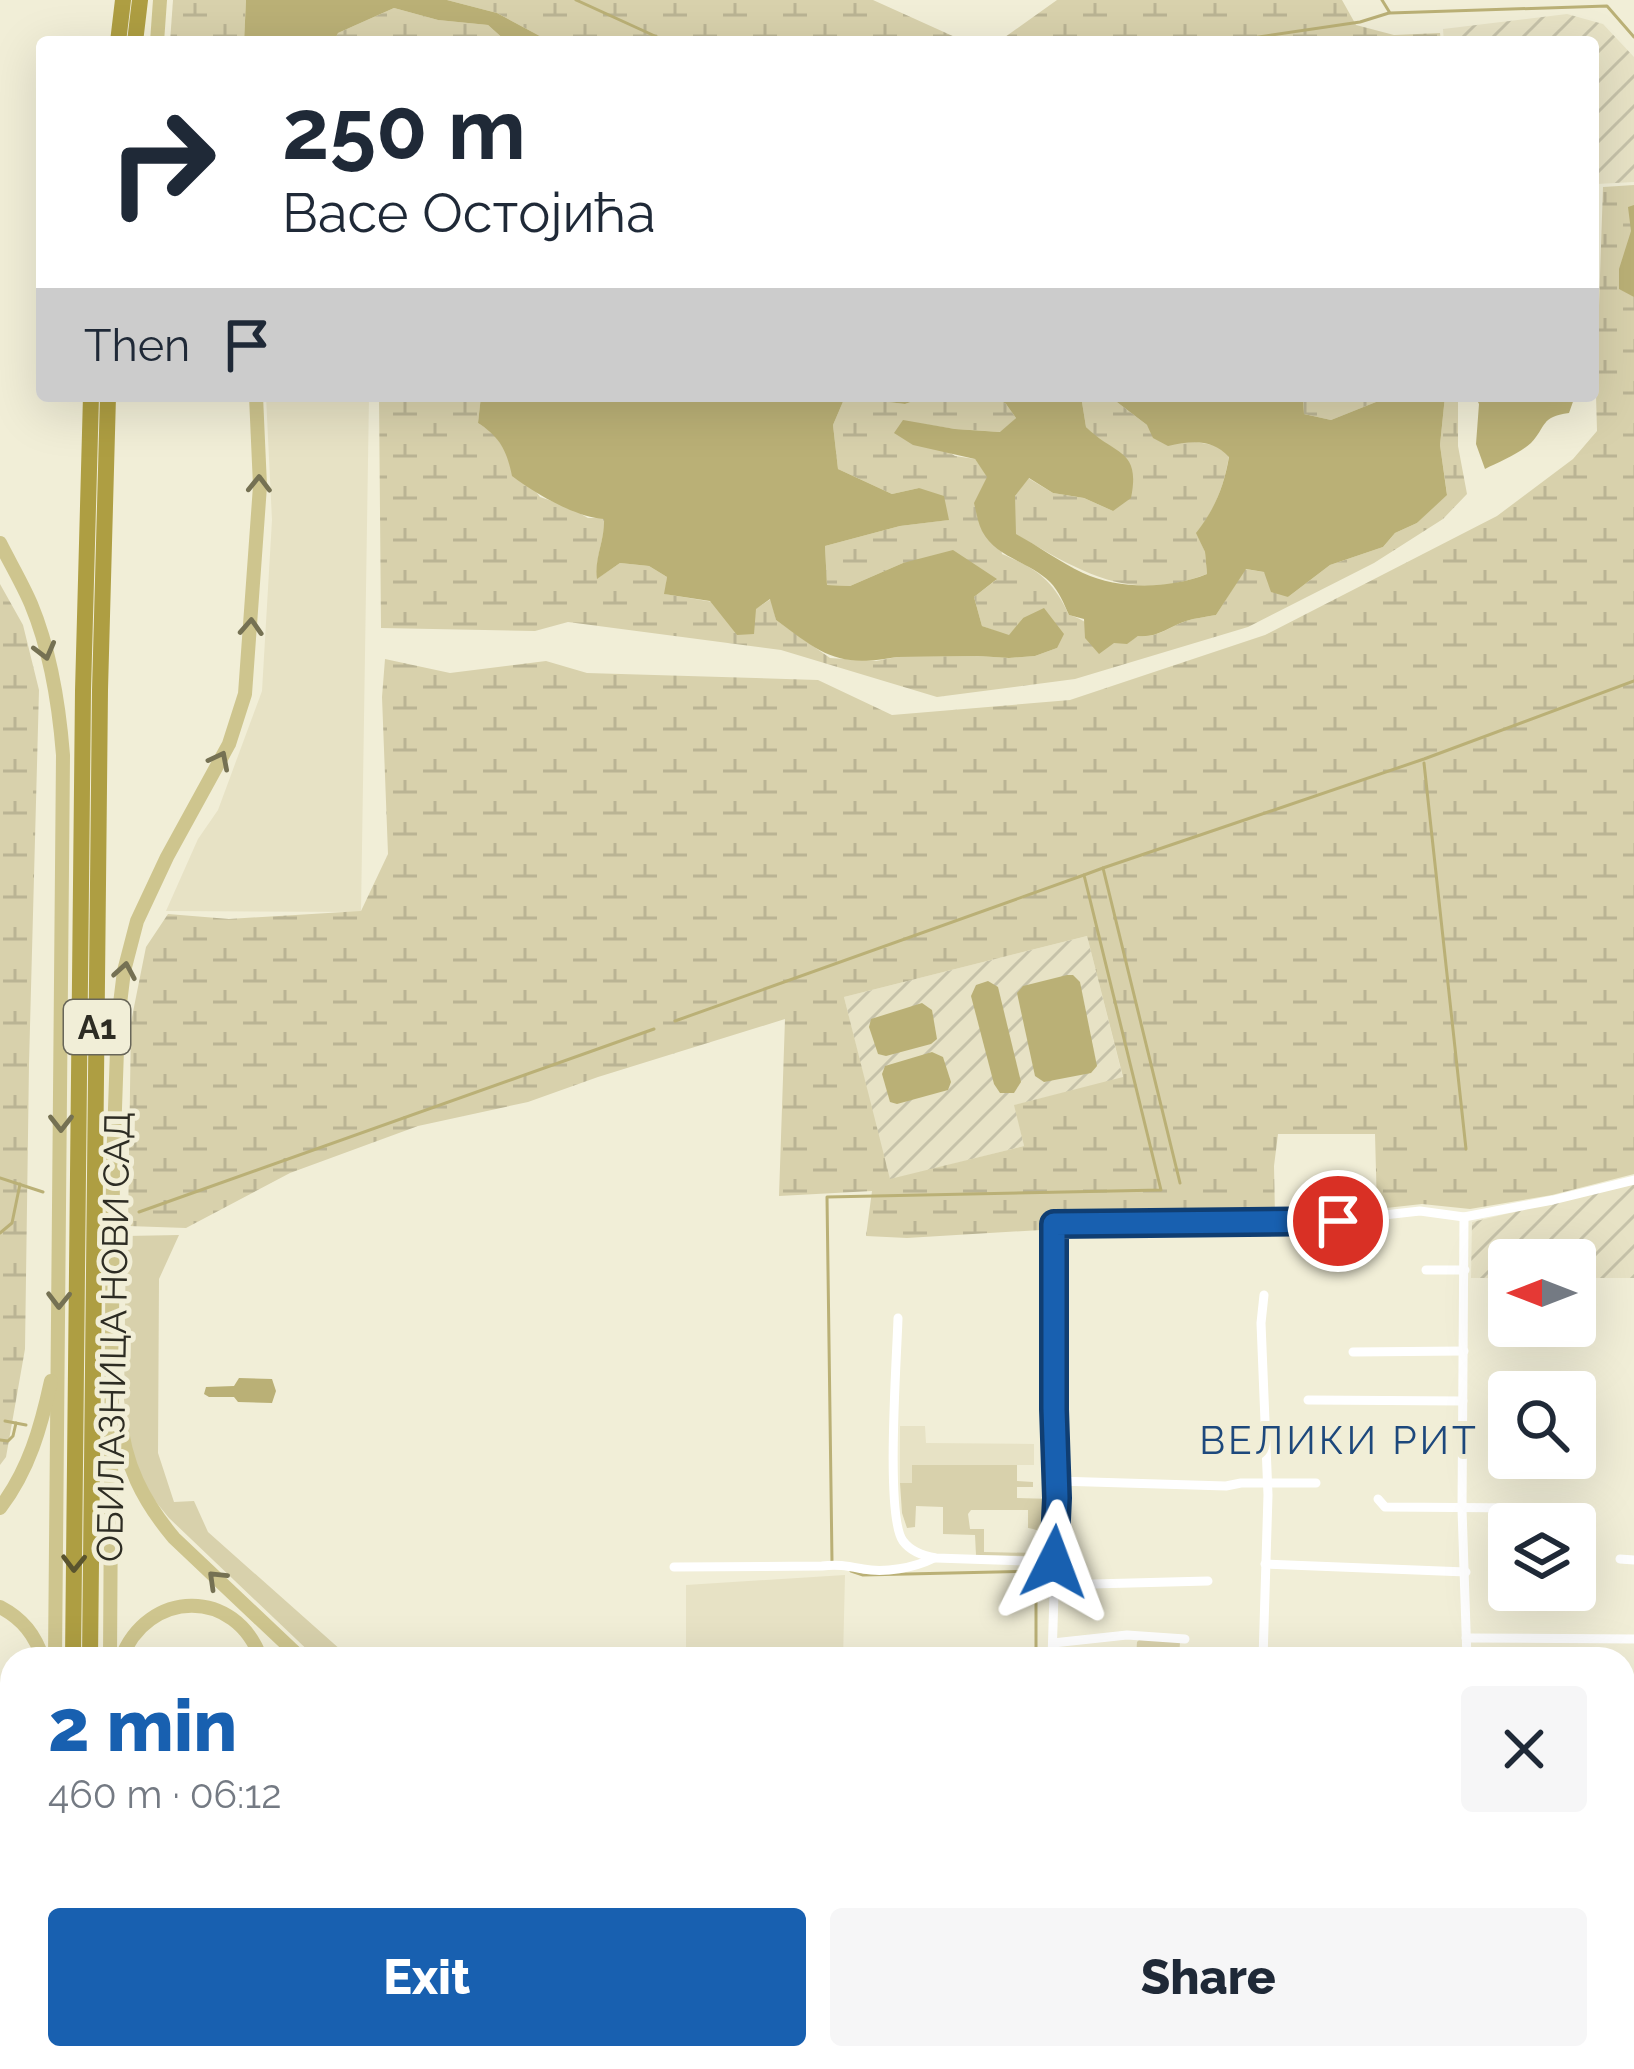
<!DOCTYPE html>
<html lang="en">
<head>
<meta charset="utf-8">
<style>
	:root { --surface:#fff; --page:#f6f6f7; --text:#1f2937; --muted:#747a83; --accent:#1860b0 }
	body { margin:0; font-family:Raleway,sans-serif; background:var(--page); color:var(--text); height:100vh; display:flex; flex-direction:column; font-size:45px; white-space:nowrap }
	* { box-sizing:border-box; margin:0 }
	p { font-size:39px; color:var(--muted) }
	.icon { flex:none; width:66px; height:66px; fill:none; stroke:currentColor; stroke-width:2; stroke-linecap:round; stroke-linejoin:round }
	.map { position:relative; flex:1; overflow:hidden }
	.details { position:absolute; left:0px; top:1647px; width:1635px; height:423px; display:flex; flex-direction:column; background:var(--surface); border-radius:36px 36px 0 0; box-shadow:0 12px 48px #0002 }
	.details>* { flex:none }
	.banner { position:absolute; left:36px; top:36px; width:1563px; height:366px; border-radius:12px; box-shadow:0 12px 48px #0002; background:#fff; color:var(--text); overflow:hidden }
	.needle { width:78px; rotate:270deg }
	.buttons { position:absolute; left:1488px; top:1239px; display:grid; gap:24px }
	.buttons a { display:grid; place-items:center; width:108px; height:108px; border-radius:12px; background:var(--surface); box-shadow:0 12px 48px #0002; font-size:60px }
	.pin { position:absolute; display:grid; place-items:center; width:102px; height:102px; color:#fff; margin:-51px; border:6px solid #fff; border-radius:50%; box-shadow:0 3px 12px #0007 }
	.me { position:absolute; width:132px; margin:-66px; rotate:3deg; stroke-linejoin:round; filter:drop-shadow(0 0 9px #0008) }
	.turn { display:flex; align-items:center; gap:42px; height:252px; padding:0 48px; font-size:54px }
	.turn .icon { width:156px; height:156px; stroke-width:2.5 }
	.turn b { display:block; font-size:84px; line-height:102px }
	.then { display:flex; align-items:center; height:114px; padding:0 48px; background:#0003; gap:24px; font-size:45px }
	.round { display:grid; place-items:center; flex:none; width:126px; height:126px; border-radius:12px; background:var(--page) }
	.headline { display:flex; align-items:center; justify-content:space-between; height:204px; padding:0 48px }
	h1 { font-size:72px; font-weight:800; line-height:90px; color:var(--accent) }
	.action { display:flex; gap:24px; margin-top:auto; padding:24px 48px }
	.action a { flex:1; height:138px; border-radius:12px; background:var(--accent); color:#fff; font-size:48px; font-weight:800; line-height:138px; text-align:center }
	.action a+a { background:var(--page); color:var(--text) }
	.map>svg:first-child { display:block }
</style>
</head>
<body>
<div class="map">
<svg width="1634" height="2069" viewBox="0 0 1634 2069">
	<defs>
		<pattern id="industrial-furrows" width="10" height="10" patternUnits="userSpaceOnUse" patternTransform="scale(3)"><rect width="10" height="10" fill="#e7e2c5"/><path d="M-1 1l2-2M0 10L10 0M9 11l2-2" fill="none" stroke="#c6c2a9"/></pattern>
		<pattern id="wetland-marsh" width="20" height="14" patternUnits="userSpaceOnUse" patternTransform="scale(3)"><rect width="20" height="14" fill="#d8d1ac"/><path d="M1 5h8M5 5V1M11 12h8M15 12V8" fill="none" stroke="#bab494"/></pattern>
	</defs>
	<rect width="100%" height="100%" fill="#f1eed7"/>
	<g fill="#e7e2c5">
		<polygon points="266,396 369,396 361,912 166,911 198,839 218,810 262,691 272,520"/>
		<polygon points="900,1426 925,1426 926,1443 1034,1444 1034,1465 913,1465 912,1483 900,1483"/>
		<polygon points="845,1575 843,1659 686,1659 686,1585"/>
	</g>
	<g fill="url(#industrial-furrows)">
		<polygon points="1567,14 1603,24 1634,57 1634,182 1597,184 1593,323 1593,42 1444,42 1443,29"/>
		<polygon points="1087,936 1123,1078 1015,1105 1024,1146 889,1180 844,997"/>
		<polygon points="1634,1184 1634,1278 1575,1278 1575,1260 1509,1260 1509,1278 1471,1278 1472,1222"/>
	</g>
	<g fill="#d8d1ac">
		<polygon points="179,1235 159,1279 158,1453 174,1502 194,1501 208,1532 351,1659 317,1659 169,1518 147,1491 131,1455 124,1400 126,1236"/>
		<path d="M912 1465H1017V1481L1033 1482V1487H1017V1498L1053 1499 1051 1554C1041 1541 1052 1532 1028 1528V1510H971L968 1514 970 1529H984V1552L1038 1553V1556L976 1555 975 1535 943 1534V1507L916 1506 915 1527 907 1528 902 1513 900 1483H912Z"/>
		<polygon points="1140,1639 1180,1642 1179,1659 1136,1659 1137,1642"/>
	</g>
	<g fill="url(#wetland-marsh)" fill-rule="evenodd">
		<polygon points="173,0 246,0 244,42 170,42"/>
		<polygon points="447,0 873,0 966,42 551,42 497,13"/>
		<polygon points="1057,0 1342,0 1356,25 1394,35 1440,33 1441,42 998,42"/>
		<polygon points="394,8 438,20 488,25 507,42 334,42 338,33"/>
		<path d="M1634 185V1174L1552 1195 1470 1209 1422 1204 1377 1209 1375 1134H1278L1274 1166 1275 1216 907 1238 866 1236 872 1191 779 1196 785 1019 598 1077 528 1102 418 1126 290 1173 186 1228 128 1226 131 1022 146 947 168 914 229 919 361 911 388 854 382 697 385 659 450 673 546 661 587 673 818 680 892 715 1070 700 1265 635 1497 516 1573 459 1597 431 1596 395 1603 187ZM1087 936 1123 1077 1014 1105 1024 1146 890 1179 844 997Z"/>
		<path d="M379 396H481L478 423 492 432 540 497 567 506 588 518H605C605 539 594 558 598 578L620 563 649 566 667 577 665 594 755 609 771 599 776 620 830 658 876 661 897 657 978 656 1009 658 1035 656 1057 648 1023 618 1009 636 982 626 974 597 996 580 903 563 850 586 827 585 825 546 900 526 948 520 919 488 892 494 838 469 833 425 845 397 905 404 928 396H993L1006 404 1016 418 1001 432 955 429 903 421 955 456 975 459 988 477 1002 554C1037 569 1053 580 1069 615 1098 622 1109 656 1138 636 1159 638 1168 627 1186 621 1195 618 1206 617 1216 615L1245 569 1264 572 1288 597 1330 565 1383 547 1395 533 1417 523 1447 494 1440 445 1445 396H1458V446L1467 494 1443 519 1374 563 1248 627 1075 679 937 697 781 650 568 622 535 631 381 628Z"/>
		<path d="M1081 396H1109L1147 425 1190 441 1219 446 1229 456C1224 486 1215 509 1197 533L1205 552 1207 574C1129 604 1080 571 1015 534V496L1028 478 1053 493 1084 498 1113 511 1094 435 1086 427Z"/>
		<polygon points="1303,396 1384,396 1381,400 1331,420 1304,414"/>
		<polygon points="0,584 23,625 39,690 29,1064 25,1349 6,1457 0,1465"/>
	</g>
	<g fill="#bab076">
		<polygon points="246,0 447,0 497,13 551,42 507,42 488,25 438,20 394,8 338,33 334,42 244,42"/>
		<polygon points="1634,205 1634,297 1619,289 1619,269 1631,231 1628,207"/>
		<path d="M481 396H928L905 404 845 397 833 425 838 469 892 494 919 488 944 496 949 520 900 526 825 546 827 585 850 586 903 563 953 550 997 579 974 597 982 626 1009 635 1023 618 1044 608 1064 634 1057 648 1035 656 1009 658 978 656 897 657C837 668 822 654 776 620L770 599 756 609 754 634 737 635 710 601 664 594 667 577 649 566 620 563 597 579C594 558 605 540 604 519 575 517 536 494 512 476 507 451 500 437 478 423Z"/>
		<path d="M993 396H1081L1086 427C1115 456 1141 448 1131 498L1113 511 1084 498 1053 493 1029 478 1015 496 1016 534C1038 546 1060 562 1083 573 1120 590 1169 589 1207 574L1205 552 1196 533C1215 509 1224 486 1229 457 1212 438 1190 441 1168 446L1153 438 1147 425 1109 396H1303L1304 414 1331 420 1381 400 1384 396H1445L1440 445 1447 495 1417 523 1395 533 1383 547 1330 565 1288 597 1271 592 1264 572 1246 569 1216 615C1206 617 1195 618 1186 621 1168 627 1158 638 1138 636L1127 644 1114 643 1099 654 1085 638 1084 619 1069 615C1064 604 1059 591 1050 582 1029 561 996 558 982 531 978 523 976 511 974 503L987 477 975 459 913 445 894 433 903 420 955 429 1000 432 1016 418 1006 404Z"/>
		<path d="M1475 396H1575L1569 413C1540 417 1547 426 1531 443 1519 454 1499 462 1485 469L1476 444 1479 404Z"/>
		<polygon points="1067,975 1073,975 1080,982 1097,1066 1091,1073 1044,1082 1035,1076 1017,993 1023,986"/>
		<polygon points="988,981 998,987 1021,1082 1014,1093 1000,1093 994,1084 971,996 976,985"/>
		<polygon points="922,1003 932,1010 937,1039 931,1044 886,1056 878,1054 869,1027 871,1019"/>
		<polygon points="932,1052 943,1057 951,1082 948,1090 897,1104 890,1102 882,1074 885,1066"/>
		<polygon points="239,1378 272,1379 276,1391 272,1403 238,1402 234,1397 209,1397 204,1394 206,1387 234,1386"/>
	</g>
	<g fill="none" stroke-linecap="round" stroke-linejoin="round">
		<g stroke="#bab076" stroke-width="3">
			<polyline points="576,0 668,42"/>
			<polyline points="1382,0 1390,13 1607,6 1634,37"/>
			<polyline points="1225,42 1360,22 1389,13"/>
			<polyline points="1424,763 1466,1149"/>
			<polyline points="675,1021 1084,875"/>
			<polyline points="0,1178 43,1192"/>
			<polyline points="1180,1183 1103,868 1424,759 1634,681"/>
			<polyline points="139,1212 654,1029"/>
			<polyline points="0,1233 12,1223 20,1184"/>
			<polyline points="5,1421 26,1425"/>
			<polyline points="0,1440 8,1441 13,1436 16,1423"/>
			<polyline points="832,1561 827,1197 1161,1190 1084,875 1103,868"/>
			<polyline points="851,1571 863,1575 1036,1571 1036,1659"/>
		</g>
		<g stroke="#fff" stroke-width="9">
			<polyline points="1464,1217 1462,1509 1467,1659"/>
			<polyline points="1426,1270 1465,1270"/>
			<path d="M898 1318C897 1356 885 1517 903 1541 911 1552 924 1556 936 1558L1054 1562"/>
			<polyline points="1353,1352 1464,1351"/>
			<polyline points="1308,1400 1463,1401"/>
			<polyline points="1057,1481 1226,1486 1241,1483 1316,1483"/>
			<polyline points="1378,1499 1385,1507 1541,1508"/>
			<polyline points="1620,1559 1634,1560"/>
			<polyline points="1265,1564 1466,1572"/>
			<path d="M674 1567 822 1566C838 1564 847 1566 863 1569 885 1573 914 1568 934 1558"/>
			<polyline points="1054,1585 1208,1581"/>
			<polyline points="1466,1638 1634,1639"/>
			<polyline points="1053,1643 1127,1635 1185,1639"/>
			<polyline points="1052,1659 1057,1497 1054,1409 1054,1224 1312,1223 1420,1211 1464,1217 1553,1200 1634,1180"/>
			<polyline points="1263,1659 1268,1495 1261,1323 1264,1295"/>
			<polyline points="1623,1816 1634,1816"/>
			<polyline points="1623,1894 1634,1894"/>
			<polyline points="1623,2050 1634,2047"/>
			<polyline points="291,2058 291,2069"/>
			<polyline points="399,2058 399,2069"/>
			<polyline points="692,2058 692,2069"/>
			<polyline points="870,2058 870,2069"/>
			<polyline points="1064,2058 1064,2069"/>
			<polyline points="1165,2058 1166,2069"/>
			<polyline points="1444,2058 1445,2069"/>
			<polyline points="507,2069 507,2058"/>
			<polyline points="781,2069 781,2058"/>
			<polyline points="1569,2069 1600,2058"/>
		</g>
		<g stroke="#fff" stroke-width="12">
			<polyline points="1623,1730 1634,1730"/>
			<polyline points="1623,1746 1634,1746"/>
			<polyline points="0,1758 12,1758"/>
		</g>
		<g stroke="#cec58e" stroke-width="14">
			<polyline points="157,42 160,0"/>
			<path d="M0 543C10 563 22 583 31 604 51 652 59 704 63 755L55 1659"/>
			<path d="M120 1415C124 1464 143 1501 174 1538L302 1659"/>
			<path d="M0 1508C29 1470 41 1427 51 1381"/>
			<path d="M0 1607C23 1619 35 1635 43 1659"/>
			<polyline points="110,1659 113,1167 118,1020 124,971 137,921 167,857 229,744 245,694 260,486 256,396"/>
			<path d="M121 1659C147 1589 236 1587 261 1659"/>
			<polyline points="0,1770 2,1769"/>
			<polyline points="0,1917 12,1910"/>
			<polyline points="0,2015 12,2031"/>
			<polyline points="27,2058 31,2069"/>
			<polyline points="50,2069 51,2058"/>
			<polyline points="105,2069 105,2058"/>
			<polyline points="136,2069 142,2058"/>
		</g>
		<g stroke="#ae9e42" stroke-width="16">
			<polyline points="118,42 123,0"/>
			<polyline points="135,42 140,0"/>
			<polyline points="73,1659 83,691 91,396"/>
			<polyline points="90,1659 100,690 108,396"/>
			<polyline points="70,2069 70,2058"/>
			<polyline points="86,2069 86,2058"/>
		</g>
	</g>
	<defs><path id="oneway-chevron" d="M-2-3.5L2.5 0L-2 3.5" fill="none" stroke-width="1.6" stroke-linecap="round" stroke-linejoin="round" transform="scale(3)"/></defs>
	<g stroke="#757153">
		<use href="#oneway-chevron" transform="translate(259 484) rotate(-89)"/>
		<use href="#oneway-chevron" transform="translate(251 627) rotate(-87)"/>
		<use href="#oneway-chevron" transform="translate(45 651) rotate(75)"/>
		<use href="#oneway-chevron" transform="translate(220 760) rotate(-63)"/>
		<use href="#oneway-chevron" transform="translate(125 971) rotate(-80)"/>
		<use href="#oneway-chevron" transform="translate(61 1123) rotate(90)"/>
		<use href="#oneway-chevron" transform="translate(59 1300) rotate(91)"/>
		<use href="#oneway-chevron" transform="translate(216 1579) rotate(-136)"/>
	</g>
	<use stroke="#5a542e" href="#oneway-chevron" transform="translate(74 1563) rotate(91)"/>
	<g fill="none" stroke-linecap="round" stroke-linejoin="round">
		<defs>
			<polyline id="route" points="1054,1562 1057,1498 1054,1409 1054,1224 1338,1221"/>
		</defs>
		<use href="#route" stroke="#103e72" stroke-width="30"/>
		<use href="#route" stroke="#1860b0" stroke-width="21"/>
	</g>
	<g text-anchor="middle" stroke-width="10" stroke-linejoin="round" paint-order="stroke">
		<rect fill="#f1eed7" stroke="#686659" stroke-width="3" x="64" y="1000" width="66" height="54" rx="9"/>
		<g font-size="33" font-weight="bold" fill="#2d2c23">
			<text x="97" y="1039">A1</text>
		</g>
		<g font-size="36" fill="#2d2c23" stroke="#f1eed7">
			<text transform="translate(113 1337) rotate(-89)" y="13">ОБИЛАЗНИЦА НОВИ САД</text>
		</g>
		<g font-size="39" letter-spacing="3" fill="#1d487c" stroke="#f1eed7">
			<text x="1339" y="1454">ВЕЛИКИ РИТ</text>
		</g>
	</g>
</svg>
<div class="buttons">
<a><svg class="needle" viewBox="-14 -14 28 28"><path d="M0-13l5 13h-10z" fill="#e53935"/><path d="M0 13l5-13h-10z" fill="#747a83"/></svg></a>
<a><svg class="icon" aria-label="search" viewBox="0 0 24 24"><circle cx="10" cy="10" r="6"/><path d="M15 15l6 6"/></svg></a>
<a><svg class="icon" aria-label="layers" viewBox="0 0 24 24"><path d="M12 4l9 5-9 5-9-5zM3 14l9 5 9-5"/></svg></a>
</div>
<div class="pin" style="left:1338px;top:1221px;background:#d93025"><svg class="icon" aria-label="arrive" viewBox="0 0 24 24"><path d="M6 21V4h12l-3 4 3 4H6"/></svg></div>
<svg class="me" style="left:1054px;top:1562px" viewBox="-20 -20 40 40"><path d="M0-17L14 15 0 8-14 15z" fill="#1860b0" stroke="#fff" stroke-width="4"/></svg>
<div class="banner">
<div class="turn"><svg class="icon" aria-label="right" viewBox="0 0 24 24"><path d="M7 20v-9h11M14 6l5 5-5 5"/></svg><div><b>250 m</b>Васе Остојића</div></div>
<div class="then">Then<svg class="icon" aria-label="arrive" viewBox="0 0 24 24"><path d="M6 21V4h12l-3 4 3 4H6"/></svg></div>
</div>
<section class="details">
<div class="headline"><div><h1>2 min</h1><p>460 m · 06:12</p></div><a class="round"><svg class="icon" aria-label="close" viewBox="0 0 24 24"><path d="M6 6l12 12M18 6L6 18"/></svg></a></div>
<div class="action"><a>Exit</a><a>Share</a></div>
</section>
</div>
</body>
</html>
